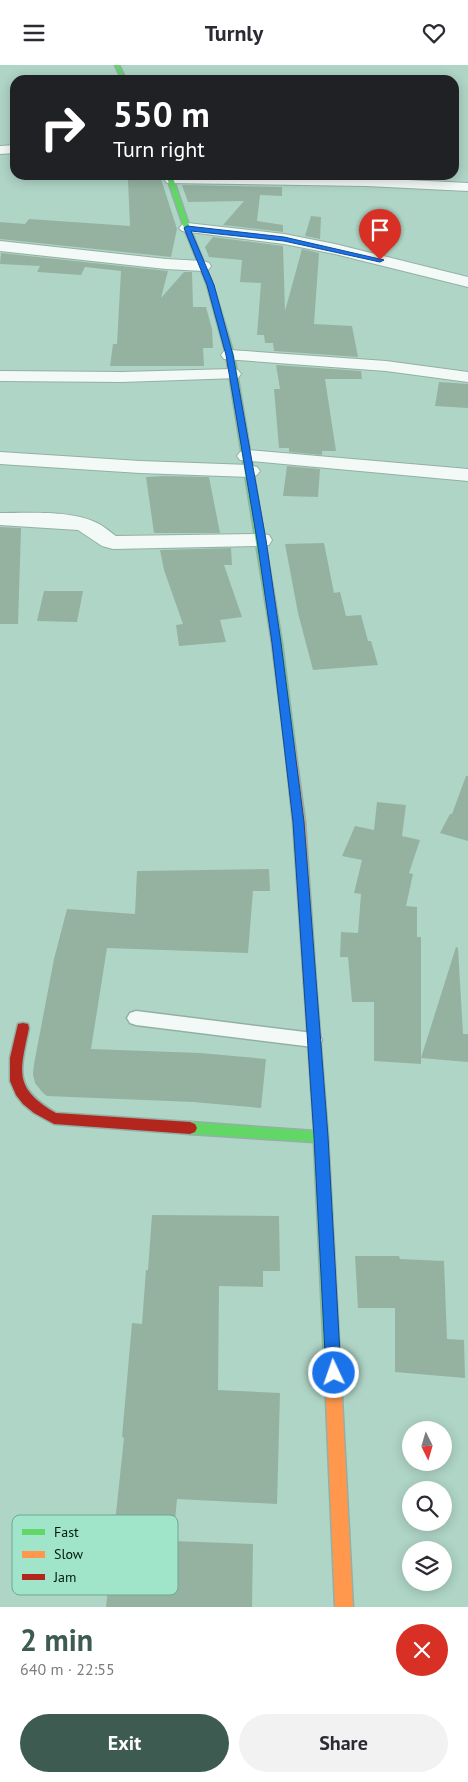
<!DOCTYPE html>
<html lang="en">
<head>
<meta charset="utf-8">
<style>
	:root { --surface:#fff; --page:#f2f2f3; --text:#2b2b33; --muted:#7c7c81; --accent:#3d5b50 }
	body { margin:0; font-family:"PT Sans",sans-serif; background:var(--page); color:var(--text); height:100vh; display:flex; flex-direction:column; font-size:19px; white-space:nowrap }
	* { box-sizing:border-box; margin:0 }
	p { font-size:16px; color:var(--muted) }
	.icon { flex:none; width:28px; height:28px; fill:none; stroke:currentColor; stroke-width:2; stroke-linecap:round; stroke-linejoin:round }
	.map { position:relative; height:1542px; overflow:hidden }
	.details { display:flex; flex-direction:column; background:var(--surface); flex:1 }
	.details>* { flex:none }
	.guide { position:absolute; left:10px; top:10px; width:449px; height:105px; border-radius:15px; box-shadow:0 2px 12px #0003; background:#202124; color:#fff; overflow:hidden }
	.needle { width:32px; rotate:175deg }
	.buttons { position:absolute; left:402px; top:1356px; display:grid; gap:10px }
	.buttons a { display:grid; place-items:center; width:50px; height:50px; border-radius:50%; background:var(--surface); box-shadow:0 2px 12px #0003; font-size:25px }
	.pin { position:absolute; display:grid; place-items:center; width:42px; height:42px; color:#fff; margin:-51px -21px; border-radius:50% 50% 50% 0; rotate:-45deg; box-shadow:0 0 5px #0007 }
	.pin .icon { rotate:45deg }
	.me { position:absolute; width:55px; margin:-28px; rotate:357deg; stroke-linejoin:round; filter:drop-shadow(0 0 4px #0008) }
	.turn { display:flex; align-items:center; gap:18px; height:105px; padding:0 20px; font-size:22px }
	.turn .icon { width:65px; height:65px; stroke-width:2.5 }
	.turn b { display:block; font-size:35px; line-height:42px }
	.round { display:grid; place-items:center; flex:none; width:52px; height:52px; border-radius:26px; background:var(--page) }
	.headline { display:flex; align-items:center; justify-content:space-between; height:85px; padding:0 20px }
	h1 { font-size:30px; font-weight:700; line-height:38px; color:var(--accent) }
	.action { display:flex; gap:10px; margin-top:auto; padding:10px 20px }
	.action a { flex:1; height:58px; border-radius:30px; background:var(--accent); color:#fff; font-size:20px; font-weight:700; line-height:58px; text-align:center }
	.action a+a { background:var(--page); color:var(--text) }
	header { display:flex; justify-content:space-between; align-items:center; height:65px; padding:0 20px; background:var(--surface); font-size:22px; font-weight:700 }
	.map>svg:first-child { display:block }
</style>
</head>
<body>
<header><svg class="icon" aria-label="menu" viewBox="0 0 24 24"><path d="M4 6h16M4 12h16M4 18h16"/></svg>Turnly<svg class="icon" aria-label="heart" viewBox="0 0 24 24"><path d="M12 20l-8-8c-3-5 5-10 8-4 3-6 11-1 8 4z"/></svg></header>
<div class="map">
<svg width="468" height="1542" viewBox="0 0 468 1542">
	<rect width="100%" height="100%" fill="#afd5c6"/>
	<g fill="#95b2a1">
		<polygon points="161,114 177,164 171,192 0,174 0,157 25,159 29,154 130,161 128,115"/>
		<polygon points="182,120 282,122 282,131 260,130 257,156 283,160 283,167 223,160 244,136 188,137"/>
		<polygon points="311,151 321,152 320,174 305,171"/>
		<polygon points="213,172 283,181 285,246 302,184 319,188 314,259 352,261 358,292 274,286 273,278 265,278 264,270 257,270 261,218 240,217 242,195 209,192 205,182"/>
		<polygon points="1,188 168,206 161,233 184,207 192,207 193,242 206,242 212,264 213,283 203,283 204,301 110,301 113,279 117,279 121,206 85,202 81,210 37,207 40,201 0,199"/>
		<polygon points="276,300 361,306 362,314 325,314 336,386 322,386 322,390 289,387 289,383 279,383 274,324 280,324"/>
		<polygon points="439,317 468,319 468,343 435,341"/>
		<polygon points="287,401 320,404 318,432 283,431"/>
		<polygon points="164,411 209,412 220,468 154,468 146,412"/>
		<polygon points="0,462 21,463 18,559 0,559"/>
		<polygon points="324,478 334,528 340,527 346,551 361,550 368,576 371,576 378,600 313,605 298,548 285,479"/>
		<polygon points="231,483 232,500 224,500 242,552 220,555 226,577 179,581 176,560 183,559 164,505 160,485"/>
		<polygon points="44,526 83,526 77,557 37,556"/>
		<polygon points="466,711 468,711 468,776 440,768 450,749 452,749"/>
		<polygon points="377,737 406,740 402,771 420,775 409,808 413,809 406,841 417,842 417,872 421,872 421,999 374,996 374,937 352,937 348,892 340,892 341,867 358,868 361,829 354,828 362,795 342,791 355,761 374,765"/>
		<polygon points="269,804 270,826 253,826 248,888 107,883 91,984 200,988 266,994 261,1043 193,1037 47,1031 43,1028 35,1018 33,1009 34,999 54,894 67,844 135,849 137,806"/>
		<polygon points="456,882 458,883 463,969 468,969 468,997 421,993"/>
		<polygon points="152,1150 279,1151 280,1206 263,1206 263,1222 219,1221 218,1325 280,1328 277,1439 177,1434 173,1476 253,1479 252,1542 106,1542 124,1373 122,1372 132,1258 142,1259 146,1205 148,1205"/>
		<polygon points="355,1191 399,1191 400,1194 444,1196 447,1274 464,1275 465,1313 395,1307 395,1243 358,1243"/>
	</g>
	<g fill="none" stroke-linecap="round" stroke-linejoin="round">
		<defs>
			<polygon id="lane" points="136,946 313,968 319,970 322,975 319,980 313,982 136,960 130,958 127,953 130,948"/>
			<g id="street">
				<polygon points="15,80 15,88 0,89 0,81"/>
				<polygon points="172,111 367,113 468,118 468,126 367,121 167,118 165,115 167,112"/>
				<polygon points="187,158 284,169 335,179 468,212 468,222 335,189 284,179 182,166 179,163 182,160"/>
				<polygon points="0,176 166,194 203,196 209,198 211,201 209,204 203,206 166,204 0,186"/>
				<polygon points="230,285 386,296 468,307 468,317 386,306 224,294 221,290 224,286"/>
				<polygon points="232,304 238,305 241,309 238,313 122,317 0,316 0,306 122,307"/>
				<polygon points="247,385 468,404 468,416 240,395 237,391 240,387"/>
				<polygon points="0,387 140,396 250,400 257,402 260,406 257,410 250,412 140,408 0,399"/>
				<path d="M0 448C28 448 73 445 97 458 104 461 110 467 116 471L261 469 269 470 272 475 269 480 261 481 113 484 102 481 78 465 0 460Z"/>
			</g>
			<g id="fast">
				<polygon points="115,0 119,0 126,15 122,15"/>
				<polygon points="166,110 172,110 190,163 213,220 234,290 282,578 295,682 290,685 285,682 272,578 226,290 207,220 184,163"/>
				<polygon points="310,913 314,915 316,918 328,1072 341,1313 339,1318 333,1321 327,1318 325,1313 314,1077 190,1069 185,1067 183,1063 185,1059 190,1057 314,1066 304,918 306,915"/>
			</g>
			<g id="slow">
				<polygon points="290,679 295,682 305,757 316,918 314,921 306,921 304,918 293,757 285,682"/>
				<polygon points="333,1305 339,1308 341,1313 353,1542 335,1542 325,1313 327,1308"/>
			</g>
			<path id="jam" d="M23 958 28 959 29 963C20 1007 13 1023 56 1048L190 1057 195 1059 197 1063 195 1067 190 1069 54 1059 34 1048 23 1039 16 1030 10 1016V993L17 963 18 959Z"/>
		</defs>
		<use href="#lane" stroke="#93b0a5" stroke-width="3"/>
		<use href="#street" stroke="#93b0a5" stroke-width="2"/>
		<use href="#fast" stroke="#93b0a5" stroke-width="3"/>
		<use href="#slow" stroke="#93b0a5" stroke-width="3"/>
		<use href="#jam" stroke="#93b0a5" stroke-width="3"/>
		<use href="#lane" fill="#f3f9f6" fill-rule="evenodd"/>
		<use href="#street" fill="#f3f9f6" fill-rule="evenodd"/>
		<use href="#fast" fill="#63d668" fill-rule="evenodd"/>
		<use href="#slow" fill="#ff974d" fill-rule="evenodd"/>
		<use href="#jam" fill="#b3261e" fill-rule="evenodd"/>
	</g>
	<polygon fill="#1a73e8" stroke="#114b97" points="187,161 284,172 384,195 380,197 284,176 191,166 214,220 233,290 266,475 281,578 304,757 328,1072 341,1308 339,1313 334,1316 328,1313 326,1308 314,1072 293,757 272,578 257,475 226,290 207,220 184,163"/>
	<rect x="12" y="1450" width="166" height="80" rx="8" fill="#a0e4c9" stroke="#70a792" stroke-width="1"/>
	<rect x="22" y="1464" width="23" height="6" fill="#63d668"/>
	<rect x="22" y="1486" width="23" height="7" fill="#ff974d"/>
	<rect x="22" y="1509" width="23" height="6" fill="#b3261e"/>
	<g font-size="14" fill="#001a10">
		<text x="54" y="1472">Fast</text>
		<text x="54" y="1494">Slow</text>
		<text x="54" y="1517">Jam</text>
	</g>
</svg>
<div class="buttons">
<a><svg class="needle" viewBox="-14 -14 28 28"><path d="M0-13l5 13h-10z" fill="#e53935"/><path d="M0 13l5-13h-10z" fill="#7c7c81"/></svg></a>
<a><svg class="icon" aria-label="search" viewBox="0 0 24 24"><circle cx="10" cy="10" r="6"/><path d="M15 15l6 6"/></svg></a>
<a><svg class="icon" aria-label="layers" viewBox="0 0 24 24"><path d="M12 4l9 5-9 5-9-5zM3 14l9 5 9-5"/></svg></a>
</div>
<div class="pin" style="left:380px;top:195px;background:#d93025"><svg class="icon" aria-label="arrive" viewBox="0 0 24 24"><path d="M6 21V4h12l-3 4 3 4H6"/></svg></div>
<svg class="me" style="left:334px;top:1308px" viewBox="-20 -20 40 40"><circle r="17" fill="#1a73e8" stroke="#fff" stroke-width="3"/><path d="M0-11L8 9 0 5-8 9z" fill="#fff"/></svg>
<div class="guide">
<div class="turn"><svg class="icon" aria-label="right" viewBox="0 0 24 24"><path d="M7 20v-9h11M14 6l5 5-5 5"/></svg><div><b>550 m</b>Turn right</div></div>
</div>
</div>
<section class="details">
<div class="headline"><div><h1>2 min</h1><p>640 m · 22:55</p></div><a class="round" style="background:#d93025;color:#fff"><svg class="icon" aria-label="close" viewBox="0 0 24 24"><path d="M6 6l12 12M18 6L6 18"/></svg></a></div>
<div class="action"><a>Exit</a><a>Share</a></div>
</section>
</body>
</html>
